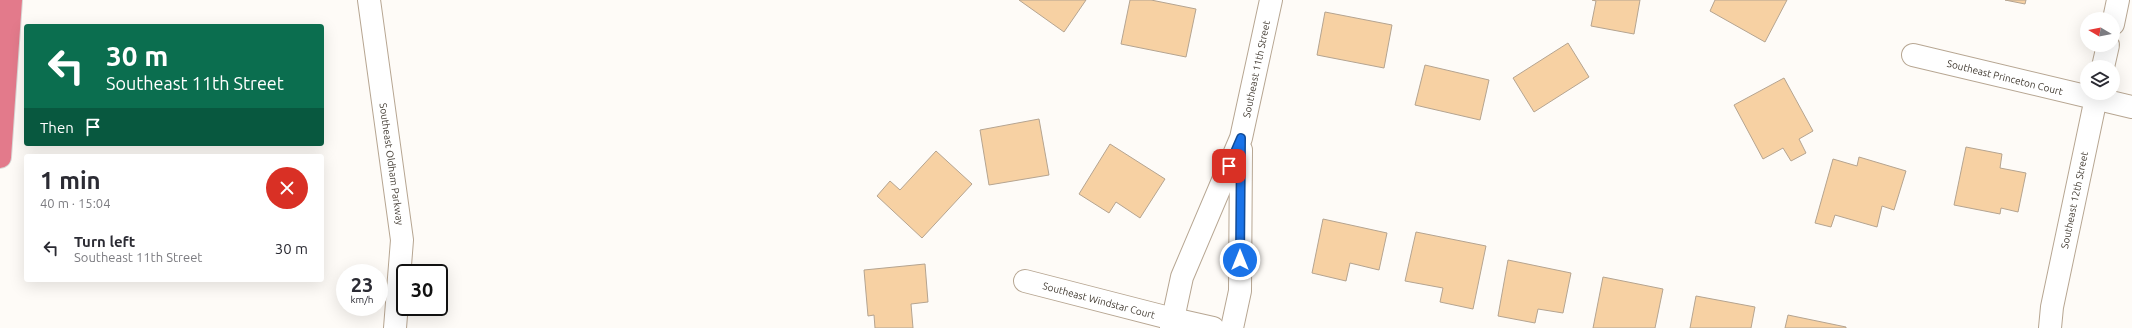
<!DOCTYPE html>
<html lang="en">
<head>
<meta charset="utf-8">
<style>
	:root { --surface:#fff; --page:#f2f2f3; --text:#2b2b33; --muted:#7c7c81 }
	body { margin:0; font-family:Ubuntu,sans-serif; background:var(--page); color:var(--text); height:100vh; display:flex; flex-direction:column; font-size:15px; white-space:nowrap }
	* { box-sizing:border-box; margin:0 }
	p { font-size:13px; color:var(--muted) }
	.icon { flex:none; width:22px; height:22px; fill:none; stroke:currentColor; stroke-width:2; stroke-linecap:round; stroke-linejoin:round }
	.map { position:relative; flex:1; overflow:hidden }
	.details { position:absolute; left:24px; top:154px; width:300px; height:128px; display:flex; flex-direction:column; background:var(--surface); border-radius:4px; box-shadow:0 4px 16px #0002 }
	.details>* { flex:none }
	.guide { position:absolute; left:24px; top:24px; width:300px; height:122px; border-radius:4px; box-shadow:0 4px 16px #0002; background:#0b6e4f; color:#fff; overflow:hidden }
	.needle { width:26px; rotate:280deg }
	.fabs { position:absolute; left:2080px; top:12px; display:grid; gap:8px }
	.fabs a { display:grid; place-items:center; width:40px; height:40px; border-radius:50%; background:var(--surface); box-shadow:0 4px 16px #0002; font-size:20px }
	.speed { position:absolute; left:336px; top:264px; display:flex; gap:8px; font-size:20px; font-weight:700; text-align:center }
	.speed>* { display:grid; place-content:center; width:52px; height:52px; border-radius:50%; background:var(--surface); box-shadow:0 4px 16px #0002; line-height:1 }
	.speed small { font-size:10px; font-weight:400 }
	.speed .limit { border:2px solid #111; border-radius:6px; background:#fff; color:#111 }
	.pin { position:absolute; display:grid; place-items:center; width:34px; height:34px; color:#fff; margin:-17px; border-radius:8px; box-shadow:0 2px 6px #0006 }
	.me { position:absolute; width:44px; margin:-22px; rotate:0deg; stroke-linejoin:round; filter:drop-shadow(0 0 3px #0008) }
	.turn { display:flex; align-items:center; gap:14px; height:84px; padding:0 16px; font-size:18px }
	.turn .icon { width:52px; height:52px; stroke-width:2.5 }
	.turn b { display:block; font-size:28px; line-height:34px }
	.then { display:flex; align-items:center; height:38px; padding:0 16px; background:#0003; gap:8px; font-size:15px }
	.round { display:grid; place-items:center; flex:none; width:42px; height:42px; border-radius:21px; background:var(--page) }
	.overview { display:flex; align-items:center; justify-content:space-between; height:68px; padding:0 16px }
	h1 { font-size:24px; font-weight:600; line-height:30px }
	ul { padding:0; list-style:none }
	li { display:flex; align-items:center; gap:12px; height:52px; padding:0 16px }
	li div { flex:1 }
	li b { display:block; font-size:15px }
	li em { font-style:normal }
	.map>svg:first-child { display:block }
</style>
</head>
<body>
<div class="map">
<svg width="2132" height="328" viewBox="0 0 2132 328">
	<rect width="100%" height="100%" fill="#fefbf7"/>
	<g fill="#f7d1a3" stroke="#b5a490">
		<polygon points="1019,0 1086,0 1064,32"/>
		<polygon points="1130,0 1151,0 1196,9 1186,57 1121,44"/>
		<polygon points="1592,0 1640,0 1634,34 1591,26 1596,1"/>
		<polygon points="1715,0 1787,0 1765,42 1710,11"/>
		<polygon points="2005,0 2026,0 2025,4"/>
		<polygon points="1325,12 1392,25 1384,68 1317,55"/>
		<polygon points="1568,43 1589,77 1534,112 1513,78"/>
		<polygon points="1425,65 1489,80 1480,120 1415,105"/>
		<polygon points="1784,78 1813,131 1799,139 1806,153 1791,161 1783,148 1763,159 1734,105"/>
		<polygon points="1039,119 1049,175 989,185 980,130"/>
		<polygon points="1110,144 1165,179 1140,218 1116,202 1109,213 1079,194"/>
		<polygon points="1966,147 2002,154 2000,168 2026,173 2018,212 2001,208 2000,214 1954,205"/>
		<polygon points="936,151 972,184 922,238 877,196 890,181 900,190"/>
		<polygon points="1859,157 1906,171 1894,210 1882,206 1877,227 1835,215 1831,227 1815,223 1833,159 1857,166"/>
		<polygon points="1323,219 1387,233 1379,270 1350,263 1346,281 1312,273"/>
		<polygon points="1416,232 1486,246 1473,309 1440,302 1443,288 1405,281"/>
		<polygon points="1508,260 1571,273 1563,313 1538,309 1535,323 1498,316"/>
		<polygon points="925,264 928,302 911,304 913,328 875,328 874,315 868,316 864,270"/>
		<polygon points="1603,277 1663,289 1655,328 1593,328"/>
		<polygon points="1696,296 1755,307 1751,328 1690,328"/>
		<polygon points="1788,315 1846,327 1846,328 1785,328"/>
	</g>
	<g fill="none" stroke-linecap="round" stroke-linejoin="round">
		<defs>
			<g id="minor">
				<polyline points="369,0 402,240 395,328"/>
				<polyline points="2113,24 2118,0"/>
				<polyline points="1913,55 2132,107"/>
				<polyline points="2103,67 2108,45"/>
				<polyline points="1025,281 1173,319 1213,328"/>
				<polyline points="1171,328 1182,277 1241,138 1271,0"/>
				<polyline points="1232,328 1240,291 1241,150"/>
				<polyline points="2050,328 2052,307 2097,93"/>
			</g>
			<polyline id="highway" points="0,157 11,0"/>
		</defs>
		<use href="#minor" stroke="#b7a692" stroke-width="24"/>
		<use href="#highway" stroke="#d9d8d6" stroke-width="24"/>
		<use href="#minor" stroke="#fff" stroke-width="22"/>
		<use href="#highway" stroke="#e37a8b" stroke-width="22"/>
	</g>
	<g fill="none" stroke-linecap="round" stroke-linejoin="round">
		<defs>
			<polyline id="route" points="1229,166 1241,138 1240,260"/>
		</defs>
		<use href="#route" stroke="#114b97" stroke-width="10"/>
		<use href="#route" stroke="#1a73e8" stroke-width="7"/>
	</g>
	<g text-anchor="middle" stroke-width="3.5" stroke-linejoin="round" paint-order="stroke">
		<g font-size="10" fill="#423b32" stroke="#fff">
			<text transform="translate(1256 69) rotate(-78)" y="4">Southeast 11th Street</text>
			<text transform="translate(2005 77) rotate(14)" y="4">Southeast Princeton Court</text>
			<text transform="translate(392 164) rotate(82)" y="4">Southeast Oldham Parkway</text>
			<text transform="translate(2074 200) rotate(-78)" y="4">Southeast 12th Street</text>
			<text transform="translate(1099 300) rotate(15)" y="4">Southeast Windstar Court</text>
		</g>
	</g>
</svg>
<div class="fabs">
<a><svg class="needle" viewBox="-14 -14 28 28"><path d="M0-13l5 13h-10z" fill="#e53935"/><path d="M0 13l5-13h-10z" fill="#7c7c81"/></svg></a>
<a><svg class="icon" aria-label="layers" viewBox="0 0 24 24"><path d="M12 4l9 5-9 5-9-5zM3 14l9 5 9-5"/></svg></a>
</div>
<div class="speed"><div>23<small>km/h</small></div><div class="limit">30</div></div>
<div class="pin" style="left:1229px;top:166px;background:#d93025"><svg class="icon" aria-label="arrive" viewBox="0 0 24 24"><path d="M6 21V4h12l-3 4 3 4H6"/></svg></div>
<svg class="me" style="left:1240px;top:260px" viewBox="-20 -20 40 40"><circle r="17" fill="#1a73e8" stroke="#fff" stroke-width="3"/><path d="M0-11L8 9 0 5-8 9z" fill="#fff"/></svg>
<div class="guide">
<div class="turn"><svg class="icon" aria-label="left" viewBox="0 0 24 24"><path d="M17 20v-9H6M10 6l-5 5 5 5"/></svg><div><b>30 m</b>Southeast 11th Street</div></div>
<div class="then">Then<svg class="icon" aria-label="arrive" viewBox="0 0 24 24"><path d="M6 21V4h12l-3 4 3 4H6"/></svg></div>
</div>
<section class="details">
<div class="overview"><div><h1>1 min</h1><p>40 m · 15:04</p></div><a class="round" style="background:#d93025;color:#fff"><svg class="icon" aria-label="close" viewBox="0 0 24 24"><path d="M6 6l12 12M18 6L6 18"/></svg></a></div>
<ul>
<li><svg class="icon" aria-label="left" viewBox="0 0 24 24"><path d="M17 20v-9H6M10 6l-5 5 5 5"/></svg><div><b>Turn left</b><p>Southeast 11th Street</p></div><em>30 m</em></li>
</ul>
</section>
</div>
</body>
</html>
